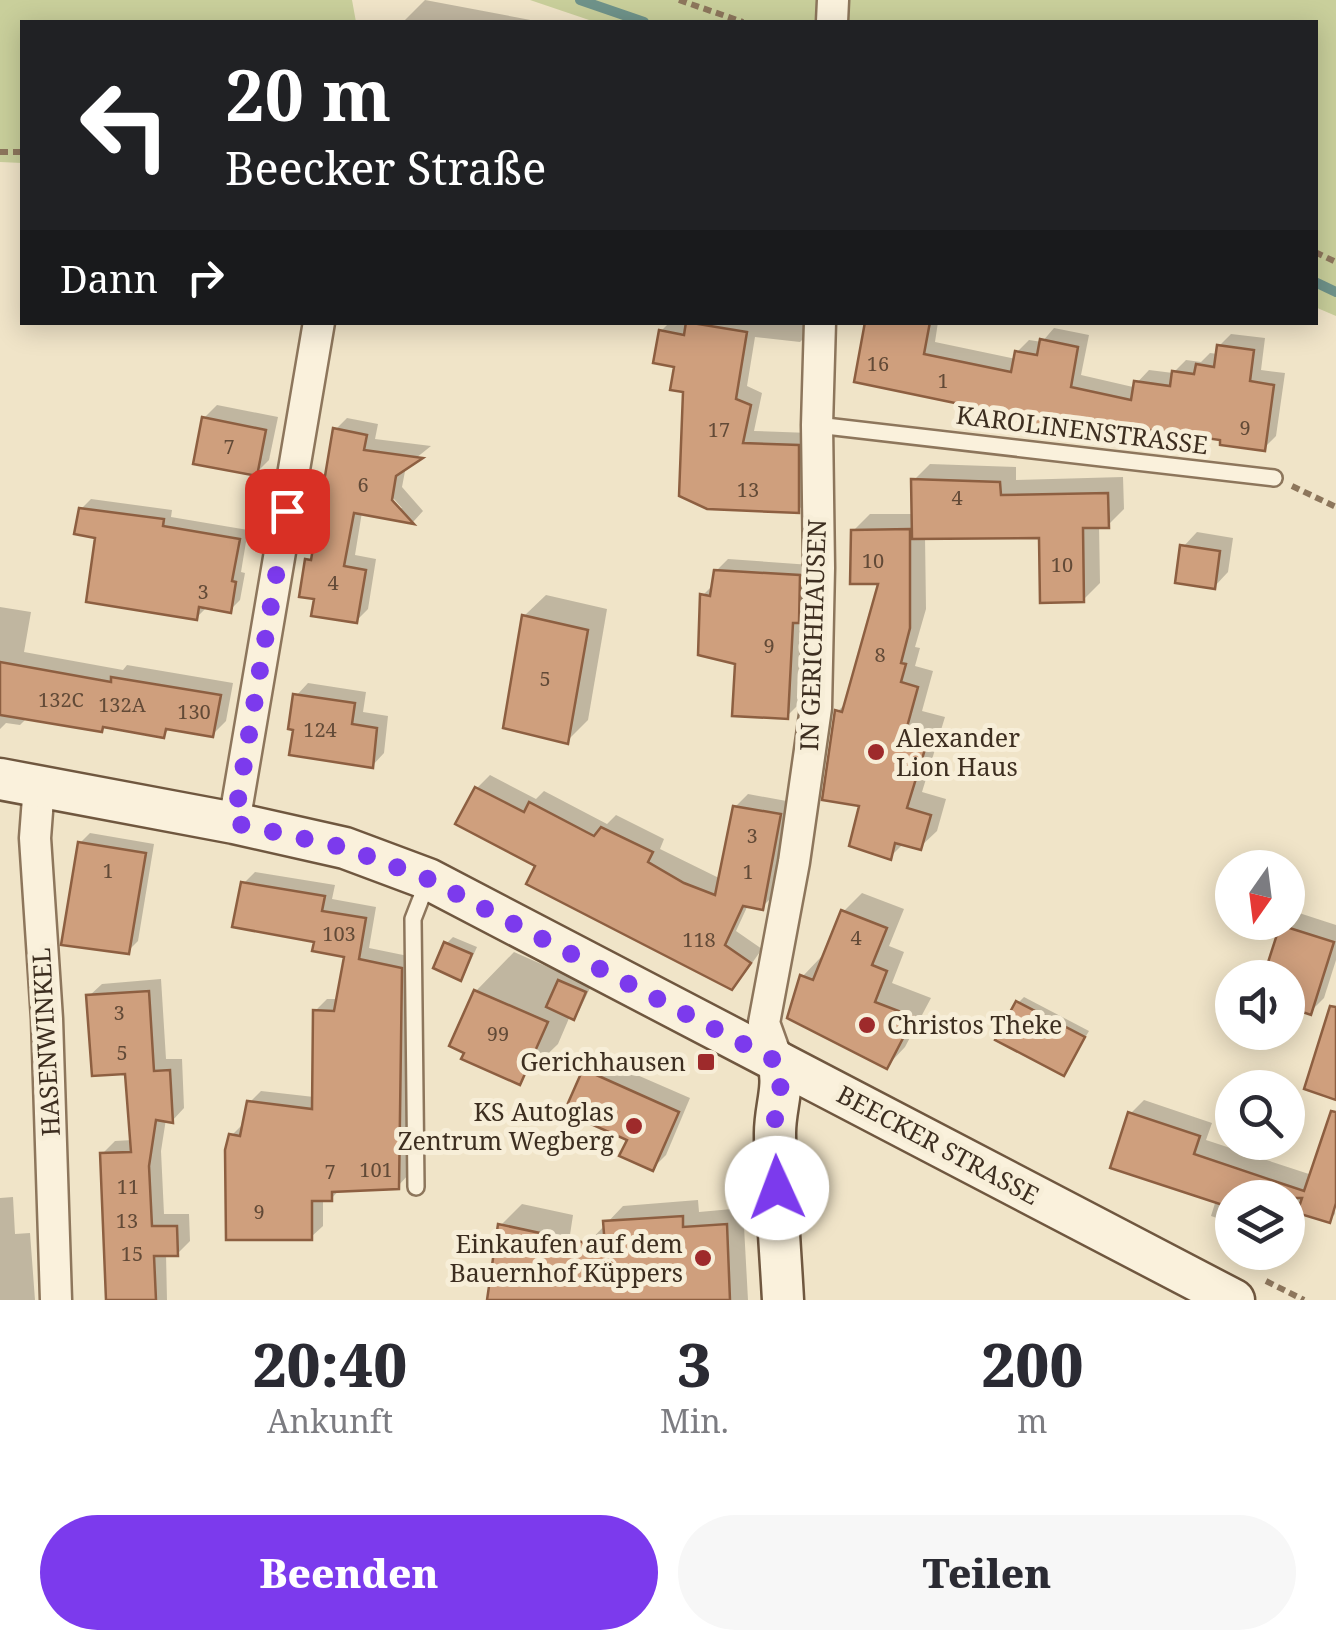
<!DOCTYPE html>
<html lang="de">
<head>
<meta charset="utf-8">
<style>
	:root { --surface:#fff; --page:#f7f7f7; --text:#2b2b33; --muted:#7c7c81; --accent:#7c3aed }
	body { margin:0; font-family:"Noto Serif",serif; background:var(--page); color:var(--text); height:100vh; display:flex; flex-direction:column; font-size:38px; white-space:nowrap }
	* { box-sizing:border-box; margin:0 }
	p { font-size:32px; color:var(--muted) }
	.icon { flex:none; width:55px; height:55px; fill:none; stroke:currentColor; stroke-width:2; stroke-linecap:round; stroke-linejoin:round }
	.map { position:relative; height:1300px; overflow:hidden }
	.sheet { display:flex; flex-direction:column; background:var(--surface); flex:1 }
	.sheet>* { flex:none }
	.banner { position:absolute; left:20px; top:20px; width:1298px; height:305px; border-radius:0px; box-shadow:0 5px 25px #0003; background:#202124; color:#fff; overflow:hidden }
	.needle { width:65px; rotate:194deg }
	.buttons { position:absolute; left:1215px; top:850px; display:grid; gap:20px }
	.buttons a { display:grid; place-items:center; width:90px; height:90px; border-radius:50%; background:var(--surface); box-shadow:0 5px 25px #0003; font-size:50px }
	.pin { position:absolute; display:grid; place-items:center; width:85px; height:85px; color:#fff; margin:-42px; border-radius:20px; box-shadow:0 5px 15px #0006 }
	.me { position:absolute; width:110px; margin:-55px; rotate:358deg; stroke-linejoin:round; filter:drop-shadow(0 0 8px #0008) }
	.turn { display:flex; align-items:center; gap:35px; height:210px; padding:0 40px; font-size:45px }
	.turn .icon { width:130px; height:130px; stroke-width:2.5 }
	.turn b { display:block; font-size:70px; line-height:85px }
	.then { display:flex; align-items:center; height:95px; padding:0 40px; background:#0003; gap:20px; font-size:38px }
	.eta { display:flex; justify-content:space-evenly; align-items:center; height:170px; text-align:center }
	.eta b { font-size:60px; font-weight:800; line-height:70px }
	.action { display:flex; gap:20px; margin-top:auto; padding:20px 40px }
	.action a { flex:1; height:115px; border-radius:60px; background:var(--accent); color:#fff; font-size:40px; font-weight:800; line-height:115px; text-align:center }
	.action a+a { background:var(--page); color:var(--text) }
	.map>svg:first-child { display:block }
</style>
</head>
<body>
<div class="map">
<svg width="1336" height="1300" viewBox="0 0 1336 1300">
	<rect width="100%" height="100%" fill="#f0e4c8"/>
	<g fill="#c9cf9b">
		<polygon points="0,0 352,0 356,22 22,22 22,163 0,162"/>
		<polygon points="530,0 1336,0 1336,316 1315,307 1315,22 595,22"/>
	</g>
	<g fill="#0003" fill-rule="evenodd">
		<polygon points="425,0 541,22 403,22"/>
		<polygon points="670,322 812,322 812,330 800,342 755,337 747,386 762,393 754,431 810,433 811,498 798,510 686,390 661,331"/>
		<polygon points="868,322 938,322 935,342 1016,359 1017,352 1029,340 1042,342 1054,328 1089,335 1081,375 1133,387 1149,370 1173,373 1186,360 1201,362 1210,353 1218,354 1219,346 1231,334 1265,338 1261,370 1285,373 1276,436 1264,448 1223,438 1096,419 1083,436 1006,411"/>
		<polygon points="217,405 278,417 269,460 256,473 204,418"/>
		<path d="M347 418 378 424 375 439 431 446 406 466 402 487 423 511 413 522 362 512 355 555 376 559 368 609 356 621 316 597 308 561 314 554 336 429ZM385 489 402 508H396Z"/>
		<polygon points="930,464 1016,467 1016,480 1123,477 1124,509 1108,525 1099,525 1100,583 1083,600 1042,536 925,536 926,609 915,647 920,648 915,666 933,671 922,711 945,717 922,792 946,799 937,831 920,847 904,843 890,857 863,804 838,711 848,701 881,582 853,531 870,514 914,514 914,480"/>
		<polygon points="91,499 172,510 171,517 248,530 241,572 245,573 240,600 230,610 206,608 196,618 98,536 81,509"/>
		<polygon points="1197,532 1233,538 1228,572 1214,587 1183,547"/>
		<polygon points="728,559 811,565 804,615 798,705 787,716 738,662 703,595 714,584 716,571"/>
		<polygon points="546,595 607,609 588,720 567,741 524,616"/>
		<polygon points="0,607 31,612 24,652 123,670 127,665 233,683 226,721 213,734 172,727 163,735 105,725 101,730 28,717 20,725 6,723 0,729"/>
		<polygon points="308,683 366,692 363,712 388,716 384,753 372,766 296,728 296,696"/>
		<polygon points="490,775 536,799 544,791 607,824 616,815 664,839 660,849 721,879 735,807 748,794 792,802 775,894 762,907 748,905 736,931 762,949 745,973 732,987 538,865 477,788"/>
		<polygon points="90,833 154,844 138,941 128,951 80,843"/>
		<polygon points="255,872 335,885 332,899 376,907 369,948 413,957 409,1174 398,1186 340,1189 331,1199 323,1199 323,1226 311,1237 231,1136 243,1124 249,1103 261,1091 314,1097 315,1011 327,999 339,999 347,955 317,940 243,884"/>
		<polygon points="862,893 904,909 889,946 904,952 892,983 931,998 905,1047 887,1066 803,976 821,957 824,958 843,912"/>
		<polygon points="1296,912 1336,925 1336,960 1324,998 1310,1012 1288,1005 1282,926"/>
		<polygon points="453,937 477,947 466,971 460,978 447,943"/>
		<polygon points="514,952 591,986 579,1011 570,1016 558,1044 519,1082 476,991"/>
		<polygon points="161,979 166,1059 182,1059 184,1108 172,1121 166,1119 161,1151 164,1214 189,1214 190,1241 177,1254 166,1254 167,1300 112,1300 102,1154 115,1141 133,1140 128,1072 89,996 102,984"/>
		<polygon points="1024,997 1089,1031 1064,1073 1018,1003"/>
		<polygon points="598,1058 690,1098 666,1155 653,1168 585,1071"/>
		<polygon points="1144,1100 1212,1123 1206,1140 1312,1175 1336,1111 1335,1214 1329,1220 1297,1210 1288,1229 1288,1198 1232,1198 1232,1223 1211,1216 1216,1200 1130,1114"/>
		<polygon points="13,1197 15,1234 30,1233 35,1300 0,1300 0,1198"/>
		<polygon points="698,1200 699,1212 743,1208 748,1300 588,1300 587,1244 623,1206"/>
		<polygon points="522,1204 573,1215 560,1300 489,1300 501,1225"/>
	</g>
	<g fill="none" stroke-linecap="round" stroke-linejoin="round">
		<g stroke="#6f938a" stroke-width="10">
			<polyline points="580,0 644,22"/>
			<polyline points="1315,282 1336,292"/>
		</g>
	</g>
	<g fill="#cf9f7d" stroke="#8d5f41" stroke-width="2.5">
		<polygon points="686,322 747,332 736,399 751,405 743,443 799,445 799,513 707,509 679,496 683,392 670,390 674,367 653,363 659,330 684,335"/>
		<polygon points="865,322 930,322 924,354 1011,372 1015,351 1037,355 1040,339 1078,347 1071,387 1131,400 1134,381 1170,386 1172,371 1194,374 1196,364 1214,367 1217,345 1254,350 1250,381 1274,385 1265,451 1220,445 1220,440 1087,421 1084,438 1001,424 1003,413 854,382"/>
		<polygon points="202,417 266,430 257,476 193,464"/>
		<polygon points="333,428 367,435 364,450 423,458 396,476 392,500 414,524 354,513 344,566 366,570 357,623 311,616 314,599 299,597 305,559 311,560"/>
		<polygon points="911,479 1000,482 1001,495 1108,493 1109,528 1083,528 1084,602 1040,603 1039,538 912,539"/>
		<polygon points="79,508 164,519 163,526 240,539 232,581 236,582 231,613 199,607 197,620 86,602 95,538 74,534"/>
		<polygon points="910,529 910,628 901,663 906,664 901,682 918,687 907,727 930,733 907,808 931,815 921,850 895,843 891,860 849,846 859,806 822,800 835,710 842,712 878,584 850,584 851,530"/>
		<polygon points="1180,545 1220,551 1215,589 1175,583"/>
		<polygon points="714,570 800,575 799,623 793,623 788,719 732,716 735,664 698,655 700,594 710,596"/>
		<polygon points="522,615 588,630 568,744 503,728"/>
		<polygon points="0,662 111,682 111,677 221,695 213,737 166,729 164,738 103,727 102,732 0,715"/>
		<polygon points="293,694 355,703 352,724 377,728 373,768 289,755 293,730 288,729"/>
		<polygon points="475,787 524,812 529,802 594,836 601,827 653,852 648,862 684,883 715,895 733,806 781,814 763,910 743,906 725,945 751,963 732,990 526,884 535,866 455,824"/>
		<polygon points="78,842 146,853 129,954 61,945"/>
		<polygon points="241,882 325,896 322,911 366,918 359,959 402,968 399,1189 332,1192 332,1201 312,1201 312,1240 226,1240 225,1150 229,1134 240,1136 247,1101 312,1109 313,1010 334,1011 344,957 312,951 314,942 232,927"/>
		<polygon points="841,910 887,928 872,965 887,971 875,1002 914,1017 887,1069 787,1018 800,975 813,980"/>
		<polygon points="1280,925 1334,942 1311,1015 1288,1007 1288,978 1263,978"/>
		<polygon points="444,942 472,954 461,981 433,968"/>
		<polygon points="558,980 586,992 574,1020 546,1007"/>
		<polygon points="474,990 548,1022 520,1085 461,1059 464,1053 449,1046"/>
		<polygon points="149,991 154,1071 170,1070 173,1123 156,1120 149,1166 152,1226 177,1226 178,1256 154,1256 156,1300 106,1300 100,1153 131,1152 125,1074 92,1076 86,995"/>
		<polygon points="1016,1001 1085,1037 1064,1076 995,1040"/>
		<polygon points="1330,1006 1336,1007 1336,1100 1304,1089"/>
		<polygon points="583,1069 679,1112 653,1171 619,1156 627,1140 564,1112"/>
		<polygon points="1331,1111 1336,1112 1336,1203 1330,1223 1297,1213 1302,1198 1232,1198 1232,1208 1110,1168 1128,1112 1200,1136 1194,1154 1304,1191"/>
		<polygon points="683,1216 683,1227 727,1224 730,1300 487,1300 498,1224 605,1247 603,1221"/>
	</g>
	<g fill="none" stroke-linecap="round" stroke-linejoin="round">
		<defs>
			<g id="lane">
				<polyline points="817,425 1274,478"/>
				<polyline points="416,1187 413,919 427,883"/>
			</g>
			<g id="street">
				<polyline points="832,22 833,0"/>
				<polyline points="39,785 35,838 47,1019 56,1300"/>
				<polyline points="234,823 319,322"/>
				<polyline points="778,1062 764,1023 794,862 816,708 819,568 817,425 820,322"/>
			</g>
			<g id="secondary">
				<polyline points="0,779 234,823 345,848 428,879 1234,1300"/>
				<path d="M778 1062C785 1087 775 1107 775 1133 775 1188 780 1244 783 1300"/>
			</g>
		</defs>
		<use href="#lane" stroke="#8d765c" stroke-width="20"/>
		<use href="#street" stroke="#8d765c" stroke-width="35"/>
		<use href="#secondary" stroke="#6f573f" stroke-width="45"/>
		<g stroke="#8d765c" stroke-width="6" stroke-dasharray="8 5" stroke-linecap="butt">
			<polyline points="679,0 743,22"/>
			<polyline points="0,152 22,152"/>
			<polyline points="1315,252 1336,262"/>
			<polyline points="1292,486 1336,507"/>
			<polyline points="1266,1281 1304,1300"/>
		</g>
		<use href="#lane" stroke="#faf1dc" stroke-width="15"/>
		<use href="#street" stroke="#faf1dc" stroke-width="30"/>
		<use href="#secondary" stroke="#faf1dc" stroke-width="40"/>
	</g>
	<g fill="none" stroke-linecap="round" stroke-linejoin="round">
		<polyline stroke="#7c3aed" stroke-width="18" stroke-dasharray="0 32.4" points="287,511 234,823 346,848 428,879 778,1062 782,1078 775,1118 777,1188"/>
	</g>
	<g fill="#9e2a2b" stroke="#f7eed8" stroke-width="4">
		<circle cx="876" cy="752" r="10"/>
		<circle cx="867" cy="1025" r="10"/>
		<rect x="696" y="1052" width="20" height="20" rx="5"/>
		<circle cx="634" cy="1126" r="10"/>
		<circle cx="703" cy="1258" r="10"/>
	</g>
	<g text-anchor="middle" stroke-width="10" stroke-linejoin="round" paint-order="stroke">
		<g font-size="20" fill="#624a37">
			<text x="878" y="371">16</text>
			<text x="943" y="388">1</text>
			<text x="1245" y="435">9</text>
			<text x="719" y="437">17</text>
			<text x="229" y="454">7</text>
			<text x="363" y="492">6</text>
			<text x="748" y="497">13</text>
			<text x="957" y="505">4</text>
			<text x="873" y="568">10</text>
			<text x="1062" y="572">10</text>
			<text x="333" y="590">4</text>
			<text x="203" y="599">3</text>
			<text x="769" y="653">9</text>
			<text x="880" y="662">8</text>
			<text x="545" y="686">5</text>
			<text x="61" y="707">132C</text>
			<text x="122" y="712">132A</text>
			<text x="194" y="719">130</text>
			<text x="320" y="737">124</text>
			<text x="752" y="843">3</text>
			<text x="108" y="878">1</text>
			<text x="748" y="879">1</text>
			<text x="339" y="941">103</text>
			<text x="856" y="945">4</text>
			<text x="699" y="947">118</text>
			<text x="119" y="1020">3</text>
			<text x="498" y="1041">99</text>
			<text x="122" y="1060">5</text>
			<text x="376" y="1177">101</text>
			<text x="330" y="1179">7</text>
			<text x="128" y="1194">11</text>
			<text x="259" y="1219">9</text>
			<text x="127" y="1228">13</text>
			<text x="132" y="1261">15</text>
		</g>
		<g font-size="25" fill="#3d2e20" stroke="#f7eed8">
			<text transform="translate(1082 430) rotate(7)" y="9">KAROLINENSTRASSE</text>
			<text transform="translate(813 635) rotate(-88)" y="9">IN GERICHHAUSEN</text>
			<text transform="translate(46 1042) rotate(-93)" y="9">HASENWINKEL</text>
			<text transform="translate(938 1145) rotate(28)" y="9">BEECKER STRASSE</text>
		</g>
		<g font-size="25" fill="#3d2e20" stroke="#f7eed8" text-anchor="end">
			<text x="896" y="747" text-anchor="start">Alexander<tspan x="896" dy="29">Lion Haus</tspan></text>
			<text x="887" y="1034" text-anchor="start">Christos Theke</text>
			<text x="686" y="1071">Gerichhausen</text>
			<text x="614" y="1121">KS Autoglas<tspan x="614" dy="29">Zentrum Wegberg</tspan></text>
			<text x="683" y="1253">Einkaufen auf dem<tspan x="683" dy="29">Bauernhof Küppers</tspan></text>
		</g>
	</g>
</svg>
<div class="buttons">
<a><svg class="needle" viewBox="-14 -14 28 28"><path d="M0-13l5 13h-10z" fill="#e53935"/><path d="M0 13l5-13h-10z" fill="#7c7c81"/></svg></a>
<a><svg class="icon" aria-label="sound" viewBox="0 0 24 24"><path d="M4 9h4l5-4v14l-5-4H4zM17 9q2 3 0 6"/></svg></a>
<a><svg class="icon" aria-label="search" viewBox="0 0 24 24"><circle cx="10" cy="10" r="6"/><path d="M15 15l6 6"/></svg></a>
<a><svg class="icon" aria-label="layers" viewBox="0 0 24 24"><path d="M12 4l9 5-9 5-9-5zM3 14l9 5 9-5"/></svg></a>
</div>
<div class="pin" style="left:287px;top:511px;background:#d93025"><svg class="icon" aria-label="arrive" viewBox="0 0 24 24"><path d="M6 21V4h12l-3 4 3 4H6"/></svg></div>
<svg class="me" style="left:777px;top:1188px" viewBox="-20 -20 40 40"><circle r="19" fill="#fff"/><path d="M0-13L10 11 0 6-10 11z" fill="#7c3aed"/></svg>
<div class="banner">
<div class="turn"><svg class="icon" aria-label="left" viewBox="0 0 24 24"><path d="M17 20v-9H6M10 6l-5 5 5 5"/></svg><div><b>20 m</b>Beecker Straße</div></div>
<div class="then">Dann<svg class="icon" aria-label="right" viewBox="0 0 24 24"><path d="M7 20v-9h11M14 6l5 5-5 5"/></svg></div>
</div>
</div>
<section class="sheet">
<div class="eta">
<div><b>20:40</b><p>Ankunft</p></div>
<div><b>3</b><p>Min.</p></div>
<div><b>200</b><p>m</p></div>
</div>
<div class="action"><a>Beenden</a><a>Teilen</a></div>
</section>
</body>
</html>
